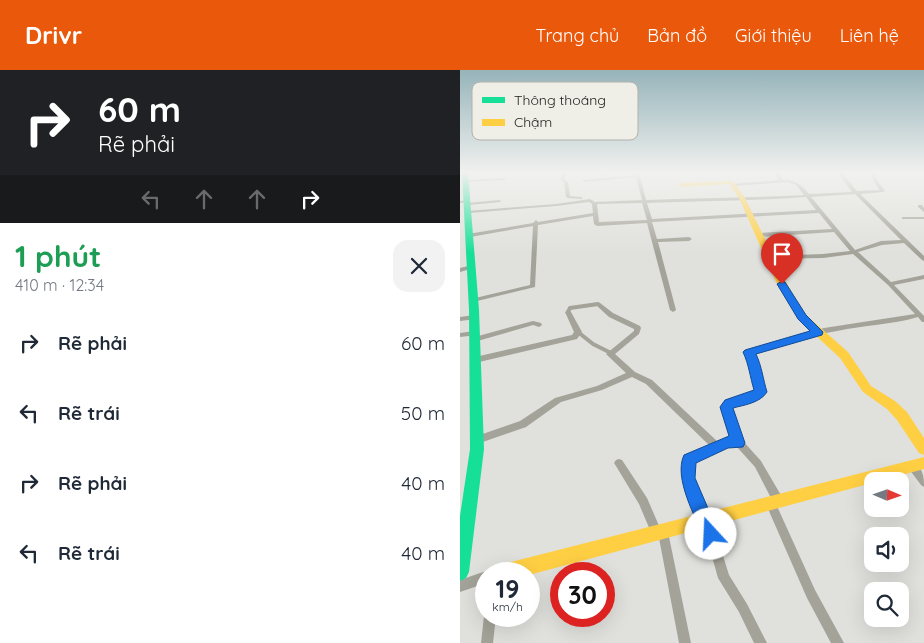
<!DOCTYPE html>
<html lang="vi">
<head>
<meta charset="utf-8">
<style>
	:root { --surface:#fff; --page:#f2f2f3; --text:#1f2937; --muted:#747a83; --accent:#ea580c }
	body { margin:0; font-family:Quicksand,sans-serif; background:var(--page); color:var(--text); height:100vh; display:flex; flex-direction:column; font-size:19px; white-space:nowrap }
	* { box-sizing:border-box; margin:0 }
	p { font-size:16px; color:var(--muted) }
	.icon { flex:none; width:28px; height:28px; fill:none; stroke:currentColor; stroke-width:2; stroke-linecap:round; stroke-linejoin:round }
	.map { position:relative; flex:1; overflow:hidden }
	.side { display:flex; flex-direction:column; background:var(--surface); width:460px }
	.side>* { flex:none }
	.top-card { background:#202124; color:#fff; overflow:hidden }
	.needle { width:32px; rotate:92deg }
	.fabs { position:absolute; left:404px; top:402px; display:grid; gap:10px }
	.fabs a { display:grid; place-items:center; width:45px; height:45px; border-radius:10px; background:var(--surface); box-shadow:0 5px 20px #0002; font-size:25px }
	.speed { position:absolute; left:15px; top:492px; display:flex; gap:10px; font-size:25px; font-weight:700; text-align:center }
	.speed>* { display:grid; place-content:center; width:65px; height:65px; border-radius:50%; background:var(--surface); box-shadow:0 5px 20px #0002; line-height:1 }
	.speed small { font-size:12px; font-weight:400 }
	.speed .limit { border:8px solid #d22; background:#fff; color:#111 }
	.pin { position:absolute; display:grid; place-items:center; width:42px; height:42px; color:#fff; margin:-51px -21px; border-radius:50% 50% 50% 0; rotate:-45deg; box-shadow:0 0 5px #0007 }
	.pin .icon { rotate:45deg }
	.me { position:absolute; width:55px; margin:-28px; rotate:340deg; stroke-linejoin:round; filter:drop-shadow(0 0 4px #0008) }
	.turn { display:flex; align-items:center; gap:18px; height:105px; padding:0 15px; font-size:22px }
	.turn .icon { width:65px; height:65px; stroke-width:2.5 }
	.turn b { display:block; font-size:35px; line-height:42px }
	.lanes { display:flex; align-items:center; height:48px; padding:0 15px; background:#0003; justify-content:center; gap:25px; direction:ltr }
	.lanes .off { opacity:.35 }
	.round { display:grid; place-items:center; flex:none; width:52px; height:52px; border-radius:15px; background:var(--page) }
	.headline { display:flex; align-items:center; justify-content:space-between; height:85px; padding:0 15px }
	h1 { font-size:30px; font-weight:700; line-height:38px; color:#1e9e55 }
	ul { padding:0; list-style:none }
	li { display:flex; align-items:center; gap:15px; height:70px; padding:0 15px }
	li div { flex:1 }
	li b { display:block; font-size:19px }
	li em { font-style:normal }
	header { display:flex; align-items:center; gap:30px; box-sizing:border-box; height:70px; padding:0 25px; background:var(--accent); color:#fff }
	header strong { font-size:24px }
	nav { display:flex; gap:28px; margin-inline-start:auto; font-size:18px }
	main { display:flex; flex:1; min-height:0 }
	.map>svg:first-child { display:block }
</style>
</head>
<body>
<header>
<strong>Drivr</strong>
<nav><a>Trang chủ</a><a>Bản đồ</a><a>Giới thiệu</a><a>Liên hệ</a></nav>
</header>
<main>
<section class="side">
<div class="top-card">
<div class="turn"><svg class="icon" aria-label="right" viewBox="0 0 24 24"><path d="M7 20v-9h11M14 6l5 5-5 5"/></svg><div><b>60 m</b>Rẽ phải</div></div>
<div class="lanes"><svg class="icon off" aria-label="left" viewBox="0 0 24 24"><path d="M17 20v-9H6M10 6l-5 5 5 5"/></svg><svg class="icon off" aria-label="ahead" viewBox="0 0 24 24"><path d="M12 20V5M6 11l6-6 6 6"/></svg><svg class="icon off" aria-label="ahead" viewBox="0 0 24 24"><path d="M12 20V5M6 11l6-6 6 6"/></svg><svg class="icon" aria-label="right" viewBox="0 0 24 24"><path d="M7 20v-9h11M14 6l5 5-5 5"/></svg></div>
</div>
<div class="headline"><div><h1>1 phút</h1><p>410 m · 12:34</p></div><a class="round"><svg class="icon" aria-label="close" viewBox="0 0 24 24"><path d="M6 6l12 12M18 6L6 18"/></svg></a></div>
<ul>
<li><svg class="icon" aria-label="right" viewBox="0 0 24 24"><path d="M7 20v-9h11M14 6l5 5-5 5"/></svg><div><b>Rẽ phải</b></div><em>60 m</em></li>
<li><svg class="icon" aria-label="left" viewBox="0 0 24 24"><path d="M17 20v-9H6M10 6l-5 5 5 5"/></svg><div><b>Rẽ trái</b></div><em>50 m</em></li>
<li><svg class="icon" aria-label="right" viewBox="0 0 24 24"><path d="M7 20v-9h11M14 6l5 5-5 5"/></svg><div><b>Rẽ phải</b></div><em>40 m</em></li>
<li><svg class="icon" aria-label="left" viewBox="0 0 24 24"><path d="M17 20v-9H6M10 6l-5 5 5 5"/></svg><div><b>Rẽ trái</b></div><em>40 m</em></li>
</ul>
</section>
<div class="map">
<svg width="464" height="573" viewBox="0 0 464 573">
	<rect width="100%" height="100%" fill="#e0e0dc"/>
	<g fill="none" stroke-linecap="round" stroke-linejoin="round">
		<g stroke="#a4a399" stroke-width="4">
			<polyline points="108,242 110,238 138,234"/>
			<polyline points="118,262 133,274 151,283"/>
		</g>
		<g fill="#a4a399" fill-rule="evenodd">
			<polygon points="104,103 108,103 104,109 108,112 110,126 122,127 122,129 108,128 106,127 104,112 100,109"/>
			<polygon points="140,103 144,103 145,105 142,106"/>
			<path d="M175 103H179L186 130C239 128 292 128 344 125L336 115 328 112 273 116 271 115 273 114 319 110 314 103H318L323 110C336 109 342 116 349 124L392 122 378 103H382L397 121 420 120 414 112 410 103H414L418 112 425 121 423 122 400 124 464 186V191L462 190 444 173 422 175 398 182 431 212 464 205V209L434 215 464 246V252H462L458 247C431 255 404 255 377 261 348 266 321 275 293 283L300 298 299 304 305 322C297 333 281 331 271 338L283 371 301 391 322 427 323 430 322 433 318 435 316 434 355 520 384 573H371L347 528 305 432 306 429 311 428 295 397 277 377 267 376 234 392 233 408 252 450 269 505 287 534 307 573H294L279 542 258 508 242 451 223 408 224 390 226 387 250 376 186 314 172 307 142 320 101 332 66 357 17 374 14 373 12 370 14 367 60 351 95 328 137 316 166 303 146 284 174 261V259L149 247 136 235 135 234 136 233H140L153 243 180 256 181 258 179 264 155 284 175 302 192 310 258 372 266 368 273 369 262 337C270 326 286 328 297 321L291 304 292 298 285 282 286 280 364 258 455 244 428 215 393 184 363 188 307 189V187L309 186 363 184 390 181 374 162 299 167 296 165 299 163 372 159 359 143 192 152 197 169 229 167 232 169 229 171 198 172 216 240 213 242 210 240 187 153 137 156 134 154 133 146 78 155 75 217 13 232 11 231 10 230 11 229 70 215 73 156 10 167 8 166V164L73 153 76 150 78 152 133 143 132 134 129 132 96 136 9 143 7 142V141L96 134 130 129 135 132 182 130 176 107 124 112 122 111 124 110 175 105ZM395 124 441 170 421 171 395 180 351 127ZM346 127 356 140 192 149 187 133C240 131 293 131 346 127ZM182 133 187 150 139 152 137 134Z"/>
			<polygon points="46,108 46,109 44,110 6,112 4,111 6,110"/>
			<polygon points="8,130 10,131 10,132 0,133 0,131"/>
			<polygon points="39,130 41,131 41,132 8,135 6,134 8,133"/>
			<polygon points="458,135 462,135 464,138 464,142 458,137"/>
			<rect x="442" y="147" width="22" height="2"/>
			<polygon points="12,195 14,196 14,198 0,202 0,198"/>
			<polygon points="108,240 111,242 122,262 117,269 15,293 11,290 15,287 112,265 114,262 105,242"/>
			<polygon points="14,245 17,247 16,249 0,251 0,247"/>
			<polygon points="73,251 81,253 82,255 79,257 73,255 14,272 10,270 11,268"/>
			<polygon points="14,261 18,263 17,265 0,267 0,263"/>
			<polygon points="159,389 162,390 187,428 200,458 203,457 207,458 208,462 231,573 219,573 199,468 197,468 193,467 179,434 156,396 154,393 156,390"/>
			<path d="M452 392C463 397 464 406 464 417L461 415 449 399 447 396 449 393Z"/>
			<polygon points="26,501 30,504 26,504 26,513 0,522 0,510"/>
			<polygon points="26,541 26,546 36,546 33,573 21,573 24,546"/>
		</g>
		<polygon fill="#16e098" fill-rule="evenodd" points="2,103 8,103 19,240 24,379 9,502 6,508 0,511 0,446 10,379 9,240"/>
		<g fill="#ffcf43" fill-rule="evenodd">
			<polygon points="273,111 285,128 327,214 346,245 388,282 411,316 435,331 447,342 464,368 464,385 459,383 437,350 427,339 403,322 380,288 338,249 317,214 279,128 269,114 221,117 218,115 221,113"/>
			<polygon points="464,387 464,399 419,411 412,411 412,413 69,505 31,504 33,498 39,495"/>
		</g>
	</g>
	<linearGradient id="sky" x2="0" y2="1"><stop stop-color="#96b4ba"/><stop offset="0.56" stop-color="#f1f1ef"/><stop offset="1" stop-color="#f1f1ef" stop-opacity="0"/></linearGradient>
	<rect width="464" height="183" fill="url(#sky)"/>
	<path fill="#1a73e8" stroke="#114b97" d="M322 211 325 212 346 245 363 262 362 265 296 284C302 297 303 309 307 322 300 333 284 335 273 338L285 373 283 377 268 378 236 393 235 408 259 464 257 470 251 472 245 470C236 448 213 408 224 385L269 366 260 337 265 330 294 320C290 307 289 295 283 282L285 280 350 261 338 249 317 214Z"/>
	<rect x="12" y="12" width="166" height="58" rx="8" fill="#efeee7" stroke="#b1b0ab" stroke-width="1"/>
	<rect x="22" y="27" width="23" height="6" fill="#16e098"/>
	<rect x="22" y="49" width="23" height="7" fill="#ffcf43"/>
	<g font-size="14" fill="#21201e">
		<text x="54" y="35">Thông thoáng</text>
		<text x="54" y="57">Chậm</text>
	</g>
</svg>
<div class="fabs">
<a><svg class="needle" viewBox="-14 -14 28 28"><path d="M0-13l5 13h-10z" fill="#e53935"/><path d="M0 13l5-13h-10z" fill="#747a83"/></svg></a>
<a><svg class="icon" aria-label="sound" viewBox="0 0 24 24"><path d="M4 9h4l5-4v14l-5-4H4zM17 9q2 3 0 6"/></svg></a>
<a><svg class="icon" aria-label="search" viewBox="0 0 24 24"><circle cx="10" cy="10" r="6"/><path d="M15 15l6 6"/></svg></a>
</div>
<div class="speed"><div>19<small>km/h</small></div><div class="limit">30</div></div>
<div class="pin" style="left:322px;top:214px;background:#d93025"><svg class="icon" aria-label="arrive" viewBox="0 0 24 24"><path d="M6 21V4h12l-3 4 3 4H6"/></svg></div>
<svg class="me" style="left:251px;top:464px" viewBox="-20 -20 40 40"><circle r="19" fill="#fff"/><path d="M0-13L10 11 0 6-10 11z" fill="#1a73e8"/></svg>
</div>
</main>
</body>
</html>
